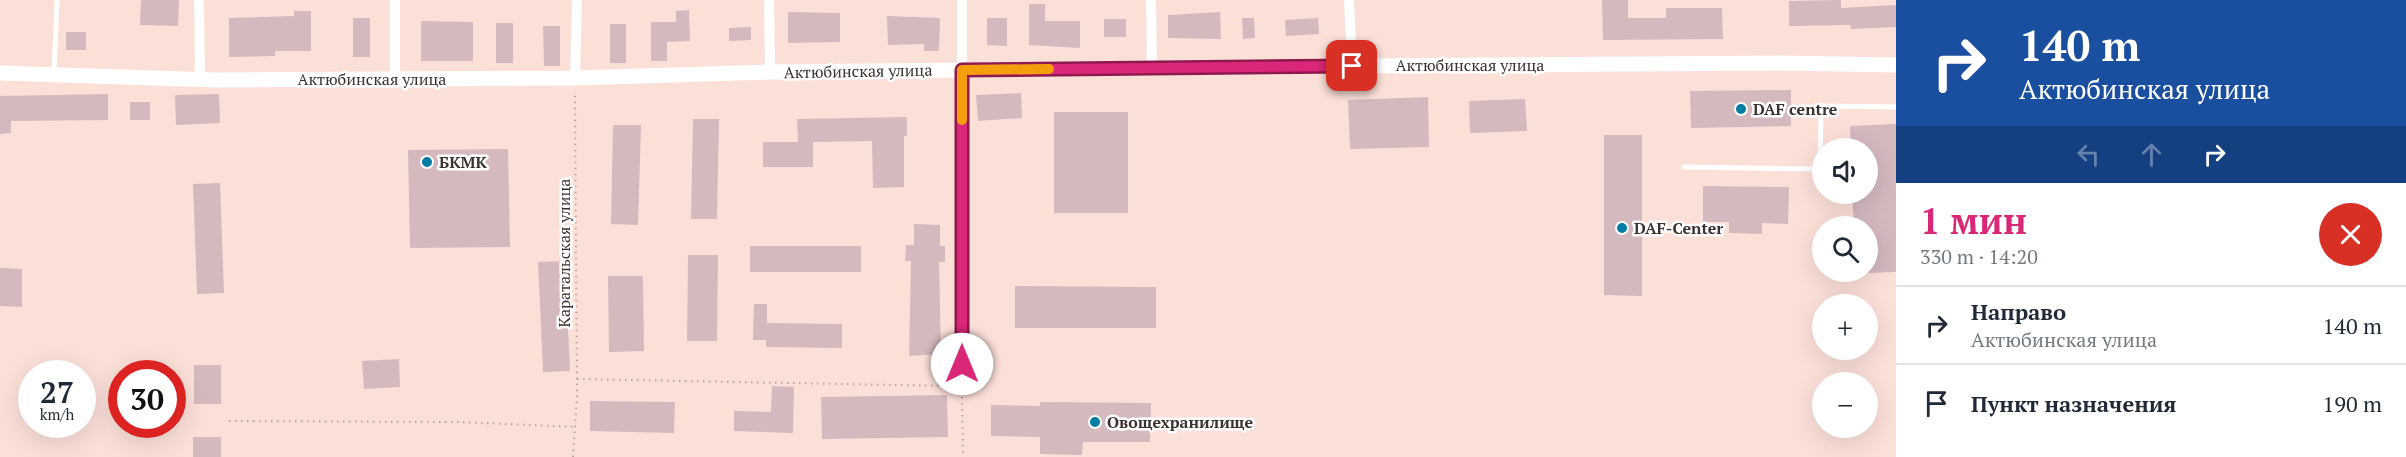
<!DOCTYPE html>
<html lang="ru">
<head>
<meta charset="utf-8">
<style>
	:root { --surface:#fff; --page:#f6f6f7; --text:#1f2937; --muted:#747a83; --line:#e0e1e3; --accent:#db2777 }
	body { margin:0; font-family:"PT Serif",serif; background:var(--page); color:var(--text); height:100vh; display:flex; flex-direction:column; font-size:22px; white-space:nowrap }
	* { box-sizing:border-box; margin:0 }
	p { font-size:20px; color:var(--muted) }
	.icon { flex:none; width:33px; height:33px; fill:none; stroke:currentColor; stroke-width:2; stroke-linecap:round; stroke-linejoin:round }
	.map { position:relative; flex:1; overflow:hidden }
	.sheet { display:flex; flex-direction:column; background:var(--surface); width:510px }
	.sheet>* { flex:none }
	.banner { background:#1a4fa0; color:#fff; overflow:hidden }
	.tools { position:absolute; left:1812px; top:138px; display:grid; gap:12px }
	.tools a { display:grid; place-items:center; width:66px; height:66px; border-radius:50%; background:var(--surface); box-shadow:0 6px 24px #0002; font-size:30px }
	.speed { position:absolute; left:18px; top:360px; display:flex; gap:12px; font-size:30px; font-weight:700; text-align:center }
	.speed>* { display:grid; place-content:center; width:78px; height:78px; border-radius:50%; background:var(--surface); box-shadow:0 6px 24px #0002; line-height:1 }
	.speed small { font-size:15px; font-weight:400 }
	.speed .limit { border:9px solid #d22; background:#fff; color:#111 }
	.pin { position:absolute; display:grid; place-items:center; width:51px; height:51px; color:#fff; margin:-26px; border-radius:12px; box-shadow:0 3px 9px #0006 }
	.me { position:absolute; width:66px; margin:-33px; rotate:0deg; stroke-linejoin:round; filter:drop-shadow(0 0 4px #0008) }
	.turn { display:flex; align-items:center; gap:21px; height:126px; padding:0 24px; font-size:27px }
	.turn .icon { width:78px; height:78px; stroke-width:2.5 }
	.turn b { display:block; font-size:42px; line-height:51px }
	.lanes { display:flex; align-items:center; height:57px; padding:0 24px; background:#0003; justify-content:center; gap:30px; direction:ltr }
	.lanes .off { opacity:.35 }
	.round { display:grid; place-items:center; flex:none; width:63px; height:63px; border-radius:32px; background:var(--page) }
	.summary { display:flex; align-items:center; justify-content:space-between; height:102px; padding:0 24px }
	h1 { font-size:36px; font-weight:800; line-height:45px; color:var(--accent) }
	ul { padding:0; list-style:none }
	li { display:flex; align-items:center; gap:18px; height:78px; padding:0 24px; border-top:2px solid var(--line) }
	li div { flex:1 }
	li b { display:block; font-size:22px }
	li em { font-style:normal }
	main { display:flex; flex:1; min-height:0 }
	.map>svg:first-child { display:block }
</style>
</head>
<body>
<main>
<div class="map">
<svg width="1896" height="457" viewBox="0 0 1896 457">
	<rect width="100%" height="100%" fill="#fbe0d8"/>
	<g fill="#d4b9bf">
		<polygon points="141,0 179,0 178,26 140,25"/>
		<polygon points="1602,0 1628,0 1628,18 1666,18 1666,8 1722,8 1723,39 1603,40"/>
		<polygon points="1841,0 1841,8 1896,5 1896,27 1851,29 1850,25 1789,26 1789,1"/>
		<polygon points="1029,4 1045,4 1045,21 1080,21 1080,48 1029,45"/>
		<polygon points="689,10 690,41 667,42 667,61 651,61 651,22 676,22 676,11"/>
		<polygon points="294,11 311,11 311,51 275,51 275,56 229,57 229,18 294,16"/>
		<polygon points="788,12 840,13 840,42 788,43"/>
		<polygon points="1220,12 1221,39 1168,38 1168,15"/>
		<polygon points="887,16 940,18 939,51 924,51 924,44 888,45"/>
		<rect x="353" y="18" width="17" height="39"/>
		<polygon points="987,18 1007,18 1007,46 987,45"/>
		<polygon points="1242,18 1254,18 1255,38 1243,39"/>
		<polygon points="1318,18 1319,34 1286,36 1285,20"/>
		<rect x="1104" y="19" width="22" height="18"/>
		<polygon points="421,21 473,22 473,61 421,61"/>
		<rect x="496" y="23" width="17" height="40"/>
		<rect x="610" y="24" width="16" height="39"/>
		<polygon points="543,26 560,26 560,66 544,66"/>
		<polygon points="751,27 751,40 729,41 729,28"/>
		<rect x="66" y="32" width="20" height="18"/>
		<polygon points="1791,90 1791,126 1691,128 1690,91"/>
		<polygon points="1021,93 1022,118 978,121 976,95"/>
		<polygon points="108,94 108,120 11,121 11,133 0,134 0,96"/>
		<polygon points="219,94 220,123 176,125 175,95"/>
		<polygon points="1428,97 1429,147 1350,149 1348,100"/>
		<polygon points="1525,99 1527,131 1470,133 1469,101"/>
		<rect x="130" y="102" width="20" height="18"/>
		<rect x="1054" y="112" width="74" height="101"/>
		<polygon points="907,117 907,136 904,136 904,187 873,188 872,141 813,142 813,167 763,167 763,142 798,142 797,119"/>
		<polygon points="693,119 719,119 717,219 691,219"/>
		<polygon points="1896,124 1896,272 1868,273 1868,226 1854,226 1852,194 1868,194 1868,148 1851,148 1850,126"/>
		<polygon points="613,125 641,125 638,225 611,224"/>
		<polygon points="1604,135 1642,135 1642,296 1604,295"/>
		<polygon points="508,149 510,247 410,248 408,150"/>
		<polygon points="220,183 224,293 197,294 193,184"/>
		<polygon points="1703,186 1789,187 1788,224 1762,223 1762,234 1729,233 1729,222 1703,222"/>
		<polygon points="914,224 940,225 940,246 945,246 945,262 939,262 941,354 909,356 911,261 905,261 906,245 914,245"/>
		<rect x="750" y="246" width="111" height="26"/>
		<polygon points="688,255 718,255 717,341 687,341"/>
		<polygon points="565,261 570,371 543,372 538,262"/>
		<polygon points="0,268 22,269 22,307 0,306"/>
		<polygon points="608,276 643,276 644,351 609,352"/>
		<polygon points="1015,286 1156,287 1156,328 1015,328"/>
		<polygon points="754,304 767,304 767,323 842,324 842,348 766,347 766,340 753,340"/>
		<polygon points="399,359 400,387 364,389 362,361"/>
		<rect x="194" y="365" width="27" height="39"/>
		<polygon points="772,386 794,387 793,433 734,431 734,411 771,412"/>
		<polygon points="947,395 948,437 822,439 821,397"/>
		<polygon points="590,401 675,402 674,433 590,431"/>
		<polygon points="1040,402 1151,403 1150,442 1083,442 1082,455 1040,454 1040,437 991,436 991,405 1040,406"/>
		<rect x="193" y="437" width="28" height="20"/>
	</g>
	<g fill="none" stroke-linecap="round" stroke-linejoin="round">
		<g stroke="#b9a49e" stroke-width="2" stroke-dasharray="1.5 4.5" stroke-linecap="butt">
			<polyline points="577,379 949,386"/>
			<polyline points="962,397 963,457"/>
			<polyline points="229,421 458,422 575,427"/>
			<polyline points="573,457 577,396 575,91"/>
		</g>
		<g stroke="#fff" stroke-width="5">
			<polyline points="54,73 57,0"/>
			<polyline points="1684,167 1820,169 1821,106 1896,107"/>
		</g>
		<g stroke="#fff" stroke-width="10">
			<polyline points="199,0 200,79"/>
			<polyline points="769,0 770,72"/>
			<polyline points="962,0 962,386"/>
			<polyline points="1151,0 1152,68"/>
			<polyline points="1349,0 1352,66"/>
			<polyline points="575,78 577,0"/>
			<polyline points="395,79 395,0"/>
		</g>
		<polyline stroke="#fff" stroke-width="15" points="0,73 216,80 575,78 770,72 1355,66 1782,63 1896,65"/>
	</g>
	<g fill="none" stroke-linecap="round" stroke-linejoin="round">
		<defs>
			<polyline id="route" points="962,364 962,70 1352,66"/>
		</defs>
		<use href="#route" stroke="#8e194d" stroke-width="15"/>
		<use href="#route" stroke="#db2777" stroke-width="10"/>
		<polyline stroke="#f59e0b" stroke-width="10" points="962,120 962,70 1049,69"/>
	</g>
	<g fill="#007da4" stroke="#fff" stroke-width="2">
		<circle cx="1741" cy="109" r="6"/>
		<circle cx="427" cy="162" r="6"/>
		<circle cx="1622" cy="228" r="6"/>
		<circle cx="1095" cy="422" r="6"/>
	</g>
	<g text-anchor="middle" stroke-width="5" stroke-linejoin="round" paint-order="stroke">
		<g font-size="16" fill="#3b312e" stroke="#fff">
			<text x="1470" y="71">Актюбинская улица</text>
			<text transform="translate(858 71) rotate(-1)" y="6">Актюбинская улица</text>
			<text x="372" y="85">Актюбинская улица</text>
			<text transform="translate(564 253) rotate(-90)" y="6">Каратальская улица</text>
		</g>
		<g font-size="16" font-weight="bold" fill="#3b312e" stroke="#fff" text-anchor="start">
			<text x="1753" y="115">DAF centre</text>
			<text x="439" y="168">БКМК</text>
			<text x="1634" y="234">DAF-Center</text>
			<text x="1107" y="428">Овощехранилище</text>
		</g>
	</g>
</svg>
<div class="tools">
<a><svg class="icon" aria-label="sound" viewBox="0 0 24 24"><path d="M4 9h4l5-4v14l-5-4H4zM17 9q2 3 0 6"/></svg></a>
<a><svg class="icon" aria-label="search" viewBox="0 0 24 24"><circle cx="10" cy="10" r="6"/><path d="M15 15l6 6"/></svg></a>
<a>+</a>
<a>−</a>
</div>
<div class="speed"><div>27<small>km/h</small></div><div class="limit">30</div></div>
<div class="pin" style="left:1352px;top:66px;background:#d93025"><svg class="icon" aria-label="arrive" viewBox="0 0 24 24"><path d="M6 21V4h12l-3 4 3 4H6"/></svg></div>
<svg class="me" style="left:962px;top:364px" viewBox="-20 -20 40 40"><circle r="19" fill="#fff"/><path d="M0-13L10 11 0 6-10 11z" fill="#db2777"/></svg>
</div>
<section class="sheet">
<div class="banner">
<div class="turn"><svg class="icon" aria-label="right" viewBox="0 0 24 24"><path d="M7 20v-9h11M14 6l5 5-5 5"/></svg><div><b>140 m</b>Актюбинская улица</div></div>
<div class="lanes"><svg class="icon off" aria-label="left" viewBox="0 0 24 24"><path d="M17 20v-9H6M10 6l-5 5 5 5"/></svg><svg class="icon off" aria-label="ahead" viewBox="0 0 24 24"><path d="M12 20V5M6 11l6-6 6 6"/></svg><svg class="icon" aria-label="right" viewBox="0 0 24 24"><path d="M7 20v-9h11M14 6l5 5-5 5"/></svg></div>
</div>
<div class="summary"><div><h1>1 мин</h1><p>330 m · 14:20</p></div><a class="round" style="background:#d93025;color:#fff"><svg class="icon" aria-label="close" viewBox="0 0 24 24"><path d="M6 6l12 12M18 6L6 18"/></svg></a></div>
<ul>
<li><svg class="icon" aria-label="right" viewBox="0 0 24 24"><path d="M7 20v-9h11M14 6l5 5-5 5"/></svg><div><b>Направо</b><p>Актюбинская улица</p></div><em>140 m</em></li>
<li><svg class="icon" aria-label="arrive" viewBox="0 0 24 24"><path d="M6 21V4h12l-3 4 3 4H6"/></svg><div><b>Пункт назначения</b></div><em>190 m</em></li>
</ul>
</section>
</main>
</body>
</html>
